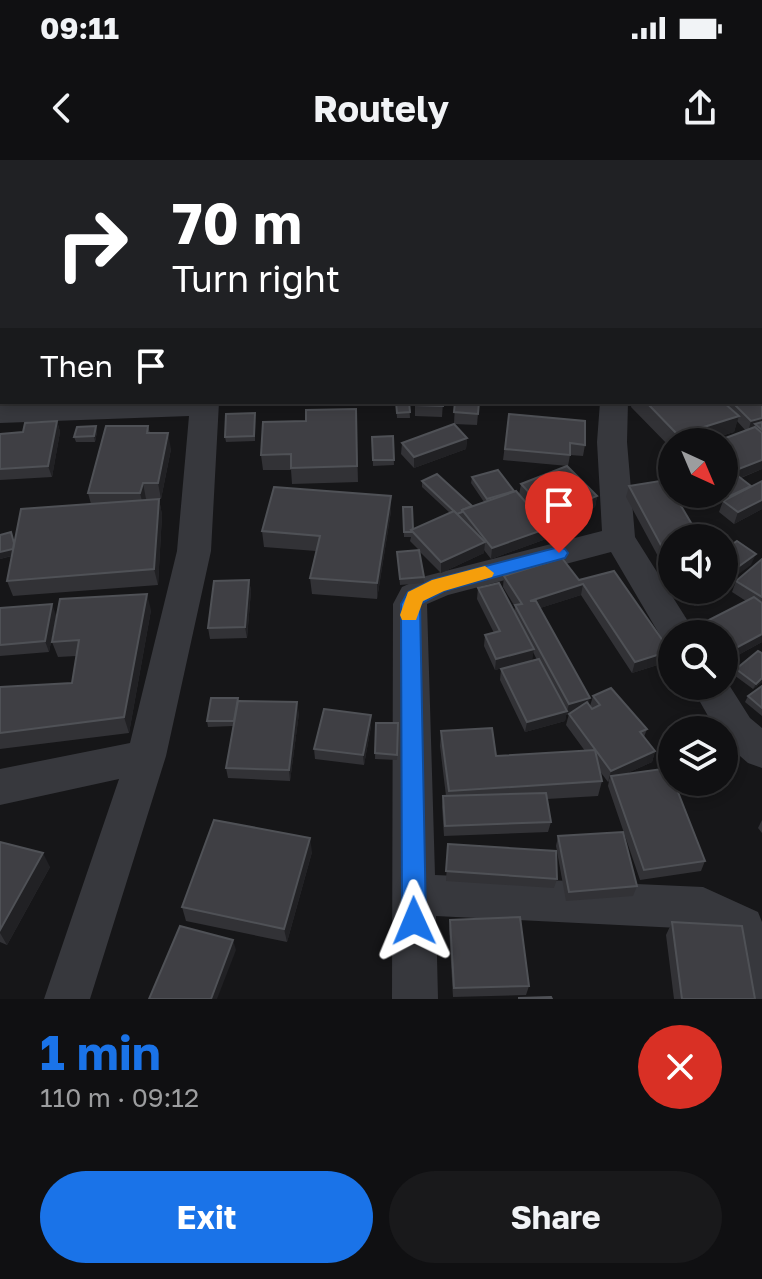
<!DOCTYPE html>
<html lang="en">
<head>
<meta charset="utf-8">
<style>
	:root { --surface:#101012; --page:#19191b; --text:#f1f3f6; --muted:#9c9d9f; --line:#303032; --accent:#1a73e8 }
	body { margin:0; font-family:"Golos Text",sans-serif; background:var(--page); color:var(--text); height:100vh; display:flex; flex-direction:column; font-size:30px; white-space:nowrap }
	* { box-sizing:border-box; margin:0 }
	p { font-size:26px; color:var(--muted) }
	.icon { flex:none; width:44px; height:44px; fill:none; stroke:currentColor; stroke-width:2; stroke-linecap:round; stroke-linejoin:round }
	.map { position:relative; height:839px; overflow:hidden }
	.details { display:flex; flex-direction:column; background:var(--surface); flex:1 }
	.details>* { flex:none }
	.banner { position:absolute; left:0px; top:0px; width:762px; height:244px; box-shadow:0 4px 12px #0003,0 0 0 2px var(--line); background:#202124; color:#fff; overflow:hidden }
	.needle { width:52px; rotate:136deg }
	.controls { position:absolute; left:658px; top:268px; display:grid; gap:16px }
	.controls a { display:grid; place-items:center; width:80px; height:80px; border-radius:50%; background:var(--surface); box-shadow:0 4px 12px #0003,0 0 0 2px var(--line); font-size:40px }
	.pin { position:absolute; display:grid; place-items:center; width:68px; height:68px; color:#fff; margin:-82px -34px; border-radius:50% 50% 50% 0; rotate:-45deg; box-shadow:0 0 8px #0007 }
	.pin .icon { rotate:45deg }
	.me { position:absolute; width:88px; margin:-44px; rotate:359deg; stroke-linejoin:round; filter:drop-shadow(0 0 6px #0008) }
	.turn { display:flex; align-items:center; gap:28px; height:168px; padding:0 40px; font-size:36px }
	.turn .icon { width:104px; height:104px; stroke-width:2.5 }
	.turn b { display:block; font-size:56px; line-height:68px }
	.then { display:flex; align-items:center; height:76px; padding:0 40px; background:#0003; gap:16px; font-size:30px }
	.round { display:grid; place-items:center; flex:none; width:84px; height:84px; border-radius:42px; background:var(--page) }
	.head { display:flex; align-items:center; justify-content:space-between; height:136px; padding:0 40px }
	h1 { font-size:48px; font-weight:700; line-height:60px; color:var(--accent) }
	.cta { display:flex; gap:16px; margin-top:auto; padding:16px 40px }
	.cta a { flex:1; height:92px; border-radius:48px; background:var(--accent); color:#fff; font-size:32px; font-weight:700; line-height:92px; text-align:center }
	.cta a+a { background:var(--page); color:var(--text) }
	.status { display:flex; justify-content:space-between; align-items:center; height:56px; padding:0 40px; background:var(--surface); direction:ltr }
	.status svg { height:22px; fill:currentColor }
	header { display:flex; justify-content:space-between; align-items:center; height:104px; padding:0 40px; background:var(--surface); font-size:36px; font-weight:700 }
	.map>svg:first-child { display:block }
</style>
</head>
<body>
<div class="status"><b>09:11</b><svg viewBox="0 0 49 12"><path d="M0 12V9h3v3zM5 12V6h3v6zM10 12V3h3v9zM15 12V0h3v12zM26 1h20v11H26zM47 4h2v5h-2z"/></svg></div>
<header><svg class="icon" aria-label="back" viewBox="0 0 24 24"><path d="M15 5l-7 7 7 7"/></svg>Routely<svg class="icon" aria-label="share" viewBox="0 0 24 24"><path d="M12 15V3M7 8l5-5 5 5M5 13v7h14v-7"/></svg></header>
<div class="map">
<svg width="762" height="839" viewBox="0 0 762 839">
	<rect width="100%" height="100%" fill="#161618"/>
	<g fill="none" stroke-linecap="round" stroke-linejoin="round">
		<g fill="#37383d" fill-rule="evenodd">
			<rect x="760" y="53" width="2" height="14"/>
			<rect x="0" y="63" width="2" height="14"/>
			<rect x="760" y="216" width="2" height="18"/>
			<polygon points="90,242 219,242 211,391 166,596 90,839 44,839 119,619 0,645 0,609 130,583 177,391 189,256 0,263 0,245"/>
			<polygon points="600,242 628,242 627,282 635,377 696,474 672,474 672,486 665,484 611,392 448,435 427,444 435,715 703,727 758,752 762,762 762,839 733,839 722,780 699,769 436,756 438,839 392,839 393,444 402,427 426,416 602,371 597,282"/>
			<polygon points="724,517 750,558 762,568 762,608 748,603 724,582 724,570 716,570 691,526 724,526"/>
		</g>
	</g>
	<g fill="#323236">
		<rect x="760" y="62" width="2" height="27"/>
		<polygon points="0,74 2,74 2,112 0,113"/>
		<polygon points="762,237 762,309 741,318 751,326 762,321 762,349 734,364 719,352 723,341 726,339 719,334 724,334 724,323 731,319 724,313 724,282 746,271 737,261 734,272 701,282 672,282 672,289 631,247 632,242 760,242"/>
		<polygon points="396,242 409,242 410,258 397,258"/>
		<polygon points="415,242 443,242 442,257 415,256"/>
		<polygon points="455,242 479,242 477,265 454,264"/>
		<polygon points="356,249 358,322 292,324 291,310 263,310 261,295 306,261"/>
		<polygon points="255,253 255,281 226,282 225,277"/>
		<polygon points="509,254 585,285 583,296 570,295 568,306 503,300"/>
		<polygon points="57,261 60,272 52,317 0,320 0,274 23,272"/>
		<polygon points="96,266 97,272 95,282 76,282 74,277"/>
		<polygon points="148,266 150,273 171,289 161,339 159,339 162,355 158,425 13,436 7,421 12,396 0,399 0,375 14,382 91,344 88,333"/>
		<polygon points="393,276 394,305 373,306 372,277"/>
		<polygon points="467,278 466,289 414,308 401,294 402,283"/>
		<polygon points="472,317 514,331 519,335 521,324 597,336 595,347 548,366 523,339 548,368 546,379 491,399 484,390 484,393 441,413 419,391 424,423 400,425 397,392 419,390 410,381 411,377 404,377 403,347 413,369 450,353 422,327 422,321 472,346 484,342 471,323"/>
		<polygon points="629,326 672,378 672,412 667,413 626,337"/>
		<polygon points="391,351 377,439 312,434 310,418 316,391 264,387 262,371"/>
		<polygon points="762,399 762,482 729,500 724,495 724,474 701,473 705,462 746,441 732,432 736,421"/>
		<polygon points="504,416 579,420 667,502 632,513 581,435 540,448 589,545 590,546 593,536 647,569 644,577 655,591 652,602 625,614 705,701 701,711 640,720 608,626 609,621 608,622 599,610 602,621 598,636 547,639 551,662 548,672 444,676 442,647 443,636 446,636 440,586 441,571 496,596 585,591 566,565 569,554 566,555 565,561 525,572 500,520 501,509 537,500 533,492 532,500 495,510 484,486 485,475 494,473 477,439 478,428 514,452 515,447 503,427"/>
		<polygon points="249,420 251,431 247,478 210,479 208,468"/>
		<polygon points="677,430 717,430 695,446 677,432"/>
		<polygon points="0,448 56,455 49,492 0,496"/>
		<polygon points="151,450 129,573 0,589 0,527 72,523 76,496 58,497 52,482"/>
		<polygon points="736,509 762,522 753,529 734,515"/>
		<polygon points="762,526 762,556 745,542 748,536"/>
		<polygon points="238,538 238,541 299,553 290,621 228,618 226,608 233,566 208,567 207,561"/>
		<polygon points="371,555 371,566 364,605 315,599 314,589"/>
		<polygon points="376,563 398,563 397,600 375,599"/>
		<polygon points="762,660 762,673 758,668"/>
		<polygon points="558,676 637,726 633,736 566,741 556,686"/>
		<polygon points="0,682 50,707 7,785 0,782"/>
		<polygon points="448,684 557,719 554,728 446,721"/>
		<polygon points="312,692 287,782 186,761 182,747"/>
		<polygon points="450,760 529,826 526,835 453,837 449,769"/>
		<polygon points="672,762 755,839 674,839 666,775"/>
	</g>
	<g fill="#212124">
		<polygon points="2,202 2,229 0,234 0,206"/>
		<polygon points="739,256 734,272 701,282 676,282 678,275"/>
		<polygon points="762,258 762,268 755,264 753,271 748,272 751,261"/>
		<polygon points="57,261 60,272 52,317 48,306"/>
		<polygon points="96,266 97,272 95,282 94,276"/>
		<polygon points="168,273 171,289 161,339 158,323"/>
		<polygon points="467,278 466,289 414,308 414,297"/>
		<polygon points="762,300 762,309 732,321 736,310"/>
		<polygon points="143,323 146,339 144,349 140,333"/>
		<polygon points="391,336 391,351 377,439 377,423"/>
		<polygon points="597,336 595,347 548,366 550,355"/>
		<polygon points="159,339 162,355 158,425 154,409"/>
		<polygon points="762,340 762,349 734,364 738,352"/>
		<polygon points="548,368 546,379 491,399 492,388"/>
		<polygon points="485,382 484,393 441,413 441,402"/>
		<polygon points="16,388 18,394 0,399 0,392"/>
		<polygon points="756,394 751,405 724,425 724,417"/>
		<polygon points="672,401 672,412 667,413 670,402"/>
		<polygon points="249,420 251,431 247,478 245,467"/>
		<polygon points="583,424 581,435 528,452 530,441"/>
		<polygon points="706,430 717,430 695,446 699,435"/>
		<polygon points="147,434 151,450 129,573 124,557"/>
		<polygon points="52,444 56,455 49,492 45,481"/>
		<polygon points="762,474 762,482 729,500 734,489"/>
		<polygon points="534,489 532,500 495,510 496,499"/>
		<polygon points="670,491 667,502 632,513 635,502"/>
		<polygon points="762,518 762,522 753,529 756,524"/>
		<polygon points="590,538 588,549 566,555 569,544"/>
		<polygon points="297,542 299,553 290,621 289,610"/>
		<polygon points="567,551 565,561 525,572 527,562"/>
		<polygon points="371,555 371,566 364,605 363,595"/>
		<polygon points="655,591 652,602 612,620 611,616 608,622 611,611"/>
		<polygon points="310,678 312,692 287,782 284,769"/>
		<polygon points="43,693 50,707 7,785 0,773 0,770"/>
		<polygon points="233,780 236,790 217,839 211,839"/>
	</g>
	<g fill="#3f3f44" stroke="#4f5156" stroke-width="2">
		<rect x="760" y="62" width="2" height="16"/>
		<polygon points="2,86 2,102 0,102 0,90"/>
		<polygon points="760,94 762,94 762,121 760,120"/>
		<polygon points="0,138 2,138 2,202 0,206"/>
		<polygon points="760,235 762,237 762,258 751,261 732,242 760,242"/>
		<polygon points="396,242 409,242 410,252 397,253"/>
		<polygon points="415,242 443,242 443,246 415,245"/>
		<polygon points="455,242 479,242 478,254 454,252"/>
		<polygon points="646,242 723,242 739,256 678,275"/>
		<polygon points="356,249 357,306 291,308 291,294 261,295 263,262 306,261 306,250"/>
		<polygon points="255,253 254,276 225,277 226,254"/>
		<polygon points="509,254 585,261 585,285 570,283 570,295 505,289"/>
		<polygon points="57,261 48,306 0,309 0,274 23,272 25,263"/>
		<polygon points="762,262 762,270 755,264"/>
		<polygon points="454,264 467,278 414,297 402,283"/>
		<polygon points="96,266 94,276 74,277 77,267"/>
		<polygon points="106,266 148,266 147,273 168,273 158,323 143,323 140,333 88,333"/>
		<polygon points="755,267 762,273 762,300 736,310 724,299 724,282 715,282"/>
		<polygon points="393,276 394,300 373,300 372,277"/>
		<polygon points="567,306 597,336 550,355 521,324"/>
		<polygon points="498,310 514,331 487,339 472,317"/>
		<polygon points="437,314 472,346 462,350 462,352 457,354 422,321"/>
		<polygon points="738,316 751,326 730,336 724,331 724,323"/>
		<polygon points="666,320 672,330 672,334 674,334 700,378 672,378 672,401 670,402 629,326"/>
		<polygon points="762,321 762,340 738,352 723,341"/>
		<polygon points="274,327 391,336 377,423 310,418 320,376 262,371"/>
		<polygon points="516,331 548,368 492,388 462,350"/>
		<polygon points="159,339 154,409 7,421 21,349"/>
		<polygon points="403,347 412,347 413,369 411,370 412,372 404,372"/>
		<polygon points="454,351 485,382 441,402 411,370"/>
		<polygon points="11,372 14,383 13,389 0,392 0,375"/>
		<polygon points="737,381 756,394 724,417 724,390"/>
		<polygon points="419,390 424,417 400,419 397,392"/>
		<polygon points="562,398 579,420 614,411 670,491 635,502 583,424 530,441 536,441 590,538 569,544 515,445 522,444 504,416"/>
		<polygon points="762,399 762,437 736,421"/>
		<polygon points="249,420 245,467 208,468 214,421"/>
		<polygon points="499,423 534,489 496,499 485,475 500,471 478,428"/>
		<polygon points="692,430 706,430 699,435"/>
		<polygon points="147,434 124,557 0,573 0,527 72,523 79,480 52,482 60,439"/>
		<polygon points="754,437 762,443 762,474 734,489 724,480 724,474 718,474 705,462"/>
		<polygon points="52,444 45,481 0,485 0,448"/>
		<polygon points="758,491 762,493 762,518 756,524 736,509"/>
		<polygon points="539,499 567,551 527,562 501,509"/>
		<polygon points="762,526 762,548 748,536"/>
		<polygon points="611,528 647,569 640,572 655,591 611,611 569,554 587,542 592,549 600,545 593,536"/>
		<polygon points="211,538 238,538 234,561 207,561"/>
		<polygon points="238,541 297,542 289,610 226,608"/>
		<polygon points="324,549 371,555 363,595 314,589"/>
		<polygon points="376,563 398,563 397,595 375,593"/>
		<polygon points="492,568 496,596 595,590 602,621 449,631 441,571"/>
		<polygon points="669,608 672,616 672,622 674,622 705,701 644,710 611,616"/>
		<polygon points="546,633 551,662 445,666 443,636"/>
		<polygon points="214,660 310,678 284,769 182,747"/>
		<polygon points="623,672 637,726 569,732 558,676"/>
		<polygon points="0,682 43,693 0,770"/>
		<polygon points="448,684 556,691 557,719 446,711"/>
		<polygon points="520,757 529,826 454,828 450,760"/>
		<polygon points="672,762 742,766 755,839 682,839"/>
		<polygon points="180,766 233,780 211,839 149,839"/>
		<polygon points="551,837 552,839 519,839 519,838"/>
	</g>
	<polygon fill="#1a73e8" stroke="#114b97" stroke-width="2" points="559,387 565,389 568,393 565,398 444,431 420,444 426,761 422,769 414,772 405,769 402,761 401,444 408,432 432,420"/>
	<polygon fill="#f59e0b" points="485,406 494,413 492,417 444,431 423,441 416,460 402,460 400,455 408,432 432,420"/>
</svg>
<div class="controls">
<a><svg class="needle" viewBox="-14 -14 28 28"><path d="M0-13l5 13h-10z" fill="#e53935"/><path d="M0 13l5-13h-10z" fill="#9c9d9f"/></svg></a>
<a><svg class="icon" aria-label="sound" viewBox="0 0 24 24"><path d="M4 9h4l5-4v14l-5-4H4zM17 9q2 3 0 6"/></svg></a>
<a><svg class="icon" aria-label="search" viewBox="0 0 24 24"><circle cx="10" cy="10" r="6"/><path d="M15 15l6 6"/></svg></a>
<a><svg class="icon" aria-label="layers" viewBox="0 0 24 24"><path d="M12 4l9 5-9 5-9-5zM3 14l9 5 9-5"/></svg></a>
</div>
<div class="pin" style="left:559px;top:393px;background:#d93025"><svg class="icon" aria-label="arrive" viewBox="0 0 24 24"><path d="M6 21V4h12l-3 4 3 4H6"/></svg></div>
<svg class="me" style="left:414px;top:761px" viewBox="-20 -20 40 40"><path d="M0-17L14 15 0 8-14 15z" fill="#1a73e8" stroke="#fff" stroke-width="4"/></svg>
<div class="banner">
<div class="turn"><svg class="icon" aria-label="right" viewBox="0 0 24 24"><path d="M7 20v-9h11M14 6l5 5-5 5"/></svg><div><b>70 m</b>Turn right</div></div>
<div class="then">Then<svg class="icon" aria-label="arrive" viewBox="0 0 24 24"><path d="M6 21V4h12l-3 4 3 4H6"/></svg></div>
</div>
</div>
<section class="details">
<div class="head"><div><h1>1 min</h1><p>110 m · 09:12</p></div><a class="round" style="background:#d93025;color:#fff"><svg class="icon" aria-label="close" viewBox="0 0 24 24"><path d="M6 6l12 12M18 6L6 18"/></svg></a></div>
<div class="cta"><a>Exit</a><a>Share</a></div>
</section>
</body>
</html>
